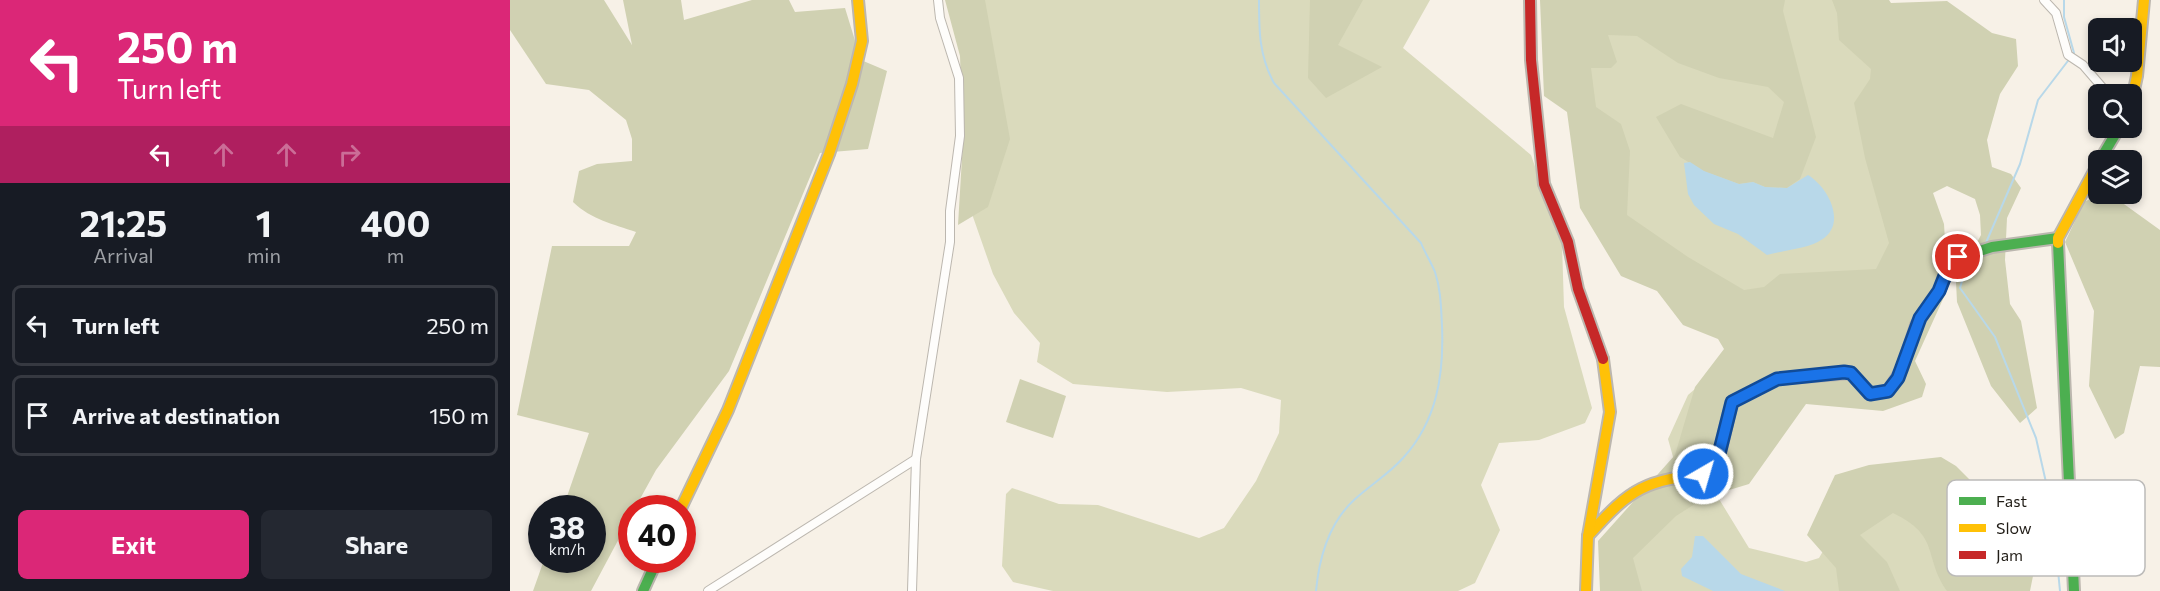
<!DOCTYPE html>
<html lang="en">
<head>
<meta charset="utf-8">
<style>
	:root { --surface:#171b24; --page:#242831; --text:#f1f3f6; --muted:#9ea1a6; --line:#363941; --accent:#db2777 }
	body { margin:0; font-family:Commissioner,sans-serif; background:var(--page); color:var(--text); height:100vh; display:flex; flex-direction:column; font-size:22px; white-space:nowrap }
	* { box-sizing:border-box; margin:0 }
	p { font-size:20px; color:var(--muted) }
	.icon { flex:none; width:33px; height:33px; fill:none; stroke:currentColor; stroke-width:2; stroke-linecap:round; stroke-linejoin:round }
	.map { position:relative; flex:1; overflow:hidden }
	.drawer { display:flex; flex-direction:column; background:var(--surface); width:510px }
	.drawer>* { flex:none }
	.guide { background:#db2777; color:#fff; overflow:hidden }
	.controls { position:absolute; left:1578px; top:18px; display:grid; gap:12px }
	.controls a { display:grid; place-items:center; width:54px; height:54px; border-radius:9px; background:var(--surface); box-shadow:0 3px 9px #0003; font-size:30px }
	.speed { position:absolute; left:18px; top:495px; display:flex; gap:12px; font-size:30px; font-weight:700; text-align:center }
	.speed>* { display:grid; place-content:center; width:78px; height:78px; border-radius:50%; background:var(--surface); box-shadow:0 3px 9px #0003; line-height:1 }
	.speed small { font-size:15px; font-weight:400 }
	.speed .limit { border:9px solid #d22; background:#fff; color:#111 }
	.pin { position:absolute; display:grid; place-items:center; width:51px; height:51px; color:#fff; margin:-26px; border:3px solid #fff; border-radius:50%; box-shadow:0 2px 6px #0007 }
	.me { position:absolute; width:66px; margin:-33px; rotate:38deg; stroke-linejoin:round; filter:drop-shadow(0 0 4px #0008) }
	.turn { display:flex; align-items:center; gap:21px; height:126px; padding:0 18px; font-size:27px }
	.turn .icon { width:78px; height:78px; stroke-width:2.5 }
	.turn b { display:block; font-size:42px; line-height:51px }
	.lanes { display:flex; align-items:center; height:57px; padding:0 18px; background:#0003; justify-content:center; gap:30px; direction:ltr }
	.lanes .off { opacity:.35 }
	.eta { display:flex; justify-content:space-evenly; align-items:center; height:102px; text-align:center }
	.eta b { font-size:36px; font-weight:700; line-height:42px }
	.cta { display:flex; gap:12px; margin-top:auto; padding:12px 18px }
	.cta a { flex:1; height:69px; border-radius:9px; background:var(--accent); color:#fff; font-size:24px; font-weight:700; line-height:69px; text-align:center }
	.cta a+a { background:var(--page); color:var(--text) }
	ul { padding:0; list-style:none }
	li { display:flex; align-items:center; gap:18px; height:81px; margin:0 12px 9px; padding:0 6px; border:3px solid var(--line); border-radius:9px }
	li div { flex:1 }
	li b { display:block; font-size:22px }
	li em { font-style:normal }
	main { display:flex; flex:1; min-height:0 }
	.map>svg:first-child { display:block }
</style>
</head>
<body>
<main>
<section class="drawer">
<div class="guide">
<div class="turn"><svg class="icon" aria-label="left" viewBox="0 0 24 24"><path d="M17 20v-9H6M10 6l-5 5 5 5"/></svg><div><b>250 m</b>Turn left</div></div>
<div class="lanes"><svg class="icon" aria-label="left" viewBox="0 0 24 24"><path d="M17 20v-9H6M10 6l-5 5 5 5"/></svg><svg class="icon off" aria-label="ahead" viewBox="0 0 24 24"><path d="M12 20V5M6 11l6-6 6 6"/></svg><svg class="icon off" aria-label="ahead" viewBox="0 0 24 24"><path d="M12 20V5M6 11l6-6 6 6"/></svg><svg class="icon off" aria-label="right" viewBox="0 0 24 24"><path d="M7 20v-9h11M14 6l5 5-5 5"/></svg></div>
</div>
<div class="eta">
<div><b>21:25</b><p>Arrival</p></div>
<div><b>1</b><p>min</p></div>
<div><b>400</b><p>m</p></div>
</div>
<ul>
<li><svg class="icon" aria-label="left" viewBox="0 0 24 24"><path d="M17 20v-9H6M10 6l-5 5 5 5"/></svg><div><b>Turn left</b></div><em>250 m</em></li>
<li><svg class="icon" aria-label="arrive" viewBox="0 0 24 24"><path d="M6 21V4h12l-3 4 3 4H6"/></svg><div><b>Arrive at destination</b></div><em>150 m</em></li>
</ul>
<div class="cta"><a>Exit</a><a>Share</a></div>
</section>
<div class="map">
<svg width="1650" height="591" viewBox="0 0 1650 591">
	<rect width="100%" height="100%" fill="#f7f1e7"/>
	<g fill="#dadabc">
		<polygon points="464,0 920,0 893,48 1021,155 1052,244 1054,307 1082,408 1075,423 1029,440 989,443 971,485 990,530 965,583 948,591 543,591 503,582 492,566 496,494 502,488 549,504 588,505 689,538 714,528 746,481 769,433 771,400 731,388 657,392 563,384 527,362 530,343 504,313 483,274 462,214"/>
		<polygon points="1243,0 1334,0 1377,48 1385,234 1336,367 1167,471 1158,439 1178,395 1215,363 1216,339 1106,257 1062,24"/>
		<polygon points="1179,490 1209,499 1239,548 1296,562 1309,558 1323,534 1381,510 1396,515 1420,539 1444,591 1114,591 1105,558"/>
	</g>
	<g fill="#d0d1b2">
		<path d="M0 0H94L122 45 113 0H171L174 20 242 0H279L285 12 335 8 351 60 377 71 358 149 310 153 219 371 146 470 125 508H122L121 516 81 591H23L34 560H82V508H53L79 433 7 415 42 246H119L126 232C103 224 82 220 63 202L69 171 87 164 122 161V139L116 120 79 90 36 84 0 30Z"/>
		<polygon points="435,0 475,0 500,139 478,207 448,225 453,141 450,56"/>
		<polygon points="800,0 853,0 828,45 872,67 816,98 798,78"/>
		<polygon points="1030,0 1275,0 1273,11 1306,137 1290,179 1277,188 1255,187 1243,182 1229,184 1193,171 1170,157 1146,117 1171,104 1263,138 1274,102 1258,87 1209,78 1168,63 1127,36 1098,35 1107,62 1101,68 1081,68 1086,107 1111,124 1120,151 1117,215 1178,257 1234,290 1254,287 1270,274 1366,269 1379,243 1355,158 1344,103 1360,79 1361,69 1329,40 1327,13 1322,0 1379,0 1381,3 1437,1 1482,33 1506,39 1508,66 1490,94 1477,140 1482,167 1501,174 1511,188 1497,218 1495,260 1500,304 1511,321 1527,408 1510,423 1481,386 1447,302 1446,282 1471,235 1470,215 1465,199 1437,186 1423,193 1434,224 1438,288 1405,361 1416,384 1412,397 1373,411 1296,404 1239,484 1196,497 1166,516 1123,558 1132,591 1090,591 1088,541 1165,455 1185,387 1214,349 1208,339 1173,325 1147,291 1111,276 1070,208 1057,112 1034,96"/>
		<polygon points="1590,194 1600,194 1650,230 1650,367 1630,366 1614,433 1605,439 1579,386 1584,311 1555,242 1574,202"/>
		<polygon points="510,379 556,396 543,438 496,422"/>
		<path d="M1431 457 1446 466 1484 504 1522 555 1523 576 1520 591H1437C1413 557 1431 536 1383 513L1350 535 1377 562 1390 591H1329L1326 568 1297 535 1325 475 1359 465Z"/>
	</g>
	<g fill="#b8d8e9">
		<path d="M1180 162 1194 171 1229 184 1243 182 1255 187 1277 188 1298 175C1318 187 1338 224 1311 240 1300 248 1271 251 1257 255L1228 234 1204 224 1184 205 1178 194 1174 163Z"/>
		<polygon points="1185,536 1193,536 1231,574 1275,591 1203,591 1172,576 1171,569 1182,557"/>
	</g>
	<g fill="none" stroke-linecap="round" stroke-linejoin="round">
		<g stroke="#b8d8e9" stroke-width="2">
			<path d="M749 0C749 30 749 56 764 83L911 243C915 253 921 262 925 272 931 290 931 308 932 326 934 375 927 421 893 458 879 474 860 485 844 500 819 523 809 559 806 591"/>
			<polyline points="1475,245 1510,164 1528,100 1564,53 1554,17 1554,0"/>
			<polyline points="1470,256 1452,281 1450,288 1485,337 1526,438 1542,509 1550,591"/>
		</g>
		<defs>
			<g id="street">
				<polyline points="1534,0 1546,13 1558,55 1573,65 1598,94"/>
				<polyline points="198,591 406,459"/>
				<polyline points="402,591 406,459 440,242 440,211 450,136 449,78 430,18 428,0"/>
			</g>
			<g id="fast">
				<polyline points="1590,160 1609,128"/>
				<polyline points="1548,243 1564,591"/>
				<polyline points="1347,380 1360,394 1378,391 1392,369 1406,325 1429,291 1442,260 1482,247 1548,238"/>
				<polyline points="133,591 147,560"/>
			</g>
			<g id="slow">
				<polyline points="1622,99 1627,76 1634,0"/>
				<polyline points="1548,243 1548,238 1588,164"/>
				<polyline points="171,508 218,410 319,154 342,84 352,41 348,0"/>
				<path d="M1078 536C1122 486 1135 481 1200 473L1209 458 1222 402 1267 379 1341 373 1347 380"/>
				<polyline points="1076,591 1078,536 1100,412 1093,359"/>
			</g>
			<polyline id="jam" points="1020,0 1021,60 1034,184 1058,242 1068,289 1093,359"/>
		</defs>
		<use href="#street" stroke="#bcb7af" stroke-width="10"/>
		<use href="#fast" stroke="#bcb7af" stroke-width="14"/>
		<use href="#slow" stroke="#bcb7af" stroke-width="14"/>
		<use href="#jam" stroke="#bcb7af" stroke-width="14"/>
		<use href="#street" stroke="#fefdfb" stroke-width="8"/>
		<use href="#fast" stroke="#4caf50" stroke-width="10"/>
		<use href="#slow" stroke="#ffc107" stroke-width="10"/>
		<use href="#jam" stroke="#c62828" stroke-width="10"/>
	</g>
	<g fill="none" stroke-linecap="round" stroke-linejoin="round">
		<defs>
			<polyline id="route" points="1193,474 1200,473 1206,466 1222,402 1267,379 1334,372 1341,373 1360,394 1378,391 1388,378 1410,318 1429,291 1440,263 1448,257"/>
		</defs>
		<use href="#route" stroke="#114b97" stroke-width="15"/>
		<use href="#route" stroke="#1a73e8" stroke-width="10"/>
	</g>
	<rect x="1437" y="480" width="198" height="96" rx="9" fill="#fff" stroke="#bcbbb9" stroke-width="1.5"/>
	<rect x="1449" y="497" width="27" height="8" fill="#4caf50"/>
	<rect x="1449" y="524" width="27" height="8" fill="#ffc107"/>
	<rect x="1449" y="551" width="27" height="8" fill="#c62828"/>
	<g font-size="16" fill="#211d17">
		<text x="1486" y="507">Fast</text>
		<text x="1486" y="534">Slow</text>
		<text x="1486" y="561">Jam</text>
	</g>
</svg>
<div class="controls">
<a><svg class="icon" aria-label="sound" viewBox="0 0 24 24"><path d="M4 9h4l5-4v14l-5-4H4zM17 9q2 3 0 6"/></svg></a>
<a><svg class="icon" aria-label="search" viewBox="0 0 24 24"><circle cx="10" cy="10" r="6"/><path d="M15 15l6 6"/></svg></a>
<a><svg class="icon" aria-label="layers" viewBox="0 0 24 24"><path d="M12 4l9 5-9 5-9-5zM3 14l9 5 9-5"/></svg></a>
</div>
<div class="speed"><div>38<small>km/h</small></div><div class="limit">40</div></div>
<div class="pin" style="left:1448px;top:257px;background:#d93025"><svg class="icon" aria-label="arrive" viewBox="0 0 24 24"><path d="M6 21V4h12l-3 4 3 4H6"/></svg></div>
<svg class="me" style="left:1193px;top:474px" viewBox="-20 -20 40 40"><circle r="17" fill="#1a73e8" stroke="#fff" stroke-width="3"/><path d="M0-11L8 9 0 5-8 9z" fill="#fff"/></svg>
</div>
</main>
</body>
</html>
